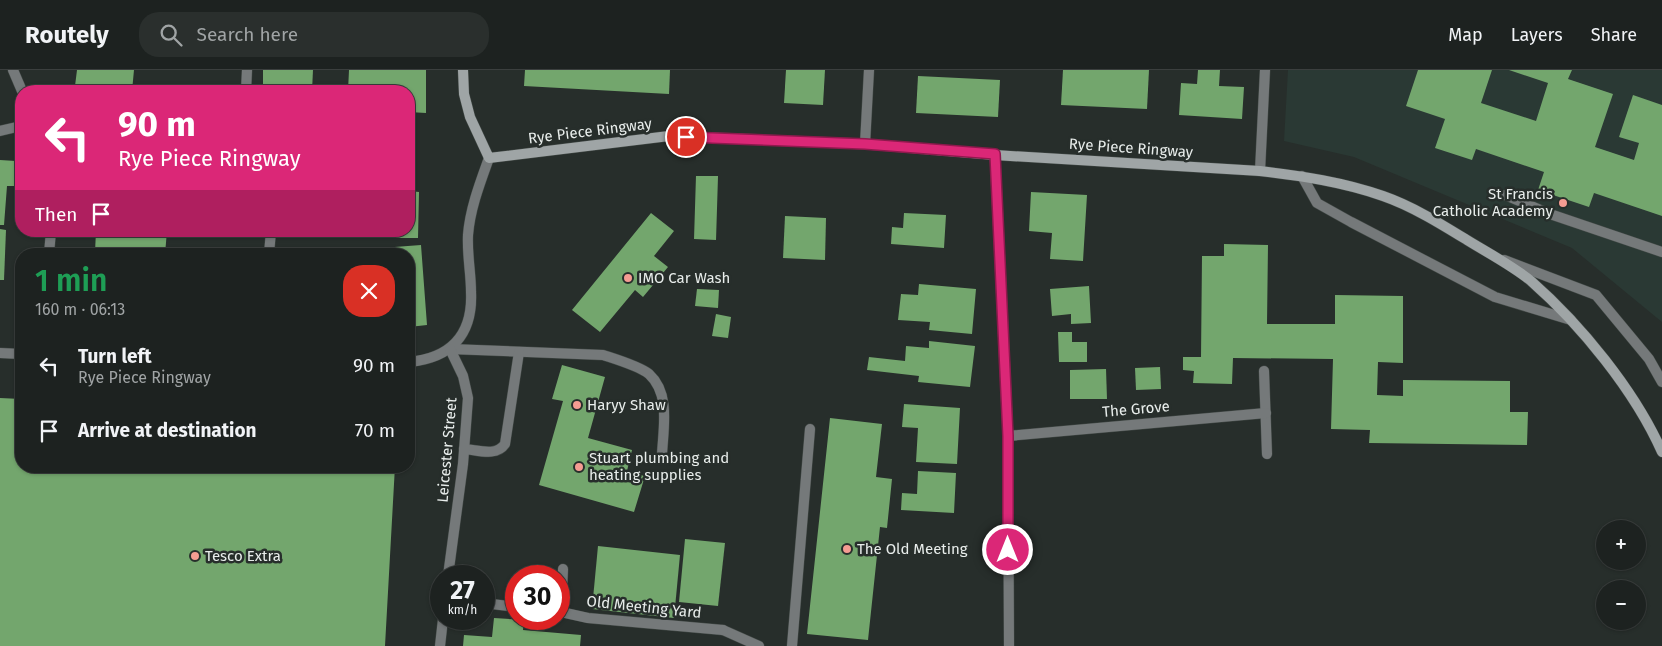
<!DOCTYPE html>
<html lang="en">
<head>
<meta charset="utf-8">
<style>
	:root { --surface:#1d2220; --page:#2a2f2d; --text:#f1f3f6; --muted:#a0a4a5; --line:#3b3f3e }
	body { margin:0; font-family:"Fira Sans",sans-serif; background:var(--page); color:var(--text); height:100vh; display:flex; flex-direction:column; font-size:19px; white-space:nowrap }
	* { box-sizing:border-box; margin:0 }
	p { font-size:16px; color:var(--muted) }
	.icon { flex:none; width:28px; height:28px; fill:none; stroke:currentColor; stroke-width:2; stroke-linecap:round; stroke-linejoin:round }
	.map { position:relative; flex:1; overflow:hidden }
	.side { position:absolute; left:15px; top:178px; width:400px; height:225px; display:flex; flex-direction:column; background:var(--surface); border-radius:20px; box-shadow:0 1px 4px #0004,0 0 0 1px var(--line) }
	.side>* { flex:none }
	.guide { position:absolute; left:15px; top:15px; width:400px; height:152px; border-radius:20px; box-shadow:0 1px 4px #0004,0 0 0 1px var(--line); background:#db2777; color:#fff; overflow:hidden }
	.controls { position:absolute; left:1596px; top:450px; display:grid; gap:10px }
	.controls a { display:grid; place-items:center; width:50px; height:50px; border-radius:50%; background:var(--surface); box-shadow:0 1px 4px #0004,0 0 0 1px var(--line); font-size:25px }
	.speed { position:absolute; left:430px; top:495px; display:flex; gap:10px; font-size:25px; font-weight:700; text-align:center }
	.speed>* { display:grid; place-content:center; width:65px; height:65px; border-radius:50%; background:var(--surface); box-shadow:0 1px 4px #0004,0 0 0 1px var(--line); line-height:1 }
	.speed small { font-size:12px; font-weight:400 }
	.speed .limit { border:8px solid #d22; background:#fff; color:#111 }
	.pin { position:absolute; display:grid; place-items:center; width:42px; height:42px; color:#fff; margin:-21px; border:2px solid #fff; border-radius:50%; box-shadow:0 1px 5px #0007 }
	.me { position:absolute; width:55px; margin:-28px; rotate:0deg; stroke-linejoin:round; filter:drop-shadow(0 0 4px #0008) }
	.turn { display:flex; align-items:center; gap:18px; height:105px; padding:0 20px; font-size:22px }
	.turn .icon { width:65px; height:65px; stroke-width:2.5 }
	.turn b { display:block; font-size:35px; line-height:42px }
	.then { display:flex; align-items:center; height:48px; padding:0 20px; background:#0003; gap:10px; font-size:19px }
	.round { display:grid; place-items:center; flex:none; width:52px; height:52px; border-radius:20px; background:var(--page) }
	.overview { display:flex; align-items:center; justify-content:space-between; height:85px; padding:0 20px }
	h1 { font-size:30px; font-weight:600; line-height:38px; color:#1e9e55 }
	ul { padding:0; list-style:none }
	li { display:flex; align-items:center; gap:15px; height:65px; padding:0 20px }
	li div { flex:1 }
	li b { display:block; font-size:19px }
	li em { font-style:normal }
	header { display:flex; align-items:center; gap:30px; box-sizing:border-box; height:70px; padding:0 25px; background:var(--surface); border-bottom:1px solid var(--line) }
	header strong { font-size:24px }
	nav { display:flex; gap:28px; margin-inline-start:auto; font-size:18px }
	.search { width:350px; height:45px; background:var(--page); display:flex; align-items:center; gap:12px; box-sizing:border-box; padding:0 18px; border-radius:20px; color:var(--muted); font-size:19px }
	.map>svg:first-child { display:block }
</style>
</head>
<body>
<header>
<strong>Routely</strong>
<div class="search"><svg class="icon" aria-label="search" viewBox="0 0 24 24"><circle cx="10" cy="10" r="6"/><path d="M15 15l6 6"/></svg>Search here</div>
<nav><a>Map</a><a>Layers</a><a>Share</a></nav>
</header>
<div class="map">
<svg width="1662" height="576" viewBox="0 0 1662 576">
	<rect width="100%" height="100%" fill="#272e2b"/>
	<polygon fill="#2a3934" points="1288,0 1662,0 1662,252 1572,178 1354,87 1284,71"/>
	<g fill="#73a66d">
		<polygon points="77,0 134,0 132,21 75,16"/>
		<polygon points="263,0 313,0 312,21 263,21"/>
		<polygon points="349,0 426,0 426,43 409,42 409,21 348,21"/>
		<polygon points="525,0 670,0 669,24 524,16"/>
		<polygon points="786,0 825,0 823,35 784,33"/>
		<polygon points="1063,0 1149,0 1147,39 1061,35"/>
		<polygon points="1198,0 1220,0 1219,16 1244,17 1242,49 1179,45 1181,13 1197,14"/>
		<polygon points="1418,0 1492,0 1481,33 1536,51 1548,13 1509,0 1572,0 1568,9 1613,24 1595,77 1634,90 1639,73 1619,67 1633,25 1662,35 1662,146 1594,123 1589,137 1538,120 1544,102 1476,79 1472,90 1435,78 1445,49 1406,36"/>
		<polygon points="918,6 1000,10 998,47 916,43"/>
		<polygon points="409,45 415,45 414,99 409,99"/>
		<polygon points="0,90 16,91 15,116 7,116 4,155 0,155"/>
		<polygon points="696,106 718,106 716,170 694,169"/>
		<polygon points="409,121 419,122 418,168 365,168 365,161 409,161"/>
		<polygon points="1031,122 1087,125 1083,191 1050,189 1052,163 1029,161"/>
		<polygon points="651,143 674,161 654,186 668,197 643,227 635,220 600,262 572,240"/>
		<polygon points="904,143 946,145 944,178 891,174 892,157 903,158"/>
		<polygon points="785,146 826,148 825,190 783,188"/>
		<polygon points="0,159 6,160 4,210 0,210"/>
		<polygon points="96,161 167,161 165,184 95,182"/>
		<polygon points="1224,174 1268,175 1267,254 1335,254 1335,225 1403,226 1403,293 1378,292 1377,325 1403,326 1403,310 1510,311 1510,342 1528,342 1527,375 1369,373 1370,360 1331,359 1333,289 1233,288 1232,314 1193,313 1194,301 1183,300 1183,287 1201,287 1202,186 1224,186"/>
		<polygon points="421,175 427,255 409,257 409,184 355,184 355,180"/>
		<polygon points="919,214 976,219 972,264 929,260 930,252 898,250 901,224 918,225"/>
		<polygon points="1089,216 1091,253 1071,254 1071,244 1052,246 1050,219"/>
		<polygon points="697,219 719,220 718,238 695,236"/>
		<polygon points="716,244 731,247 728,268 712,266"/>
		<polygon points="1058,262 1072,262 1072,272 1087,272 1087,292 1059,292"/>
		<polygon points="929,271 975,276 970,317 918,312 919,306 867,300 869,287 905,291 906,276 929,278"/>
		<polygon points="562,295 605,307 588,368 632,380 627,401 645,406 634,442 539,415 563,331 552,329"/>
		<polygon points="1160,297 1161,319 1136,320 1135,298"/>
		<polygon points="1106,299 1107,329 1070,329 1070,300"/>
		<polygon points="0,328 21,329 21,396 395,396 385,576 0,576"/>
		<polygon points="904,334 960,338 957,394 916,392 918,358 902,357"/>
		<polygon points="830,348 882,354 876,407 892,409 887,458 880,457 868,570 807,564"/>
		<polygon points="918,401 956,403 954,443 901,440 902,423 917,424"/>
		<polygon points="685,469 725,473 718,536 679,532"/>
		<polygon points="598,476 680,485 674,548 592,539"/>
		<polygon points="494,548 524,550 523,560 581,565 580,576 463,576 464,565 492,567"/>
	</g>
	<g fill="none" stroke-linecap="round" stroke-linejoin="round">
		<defs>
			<g id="service">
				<polyline points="246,21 247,0"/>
				<polyline points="0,61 21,56"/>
				<polyline points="1302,106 1317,133 1351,152 1495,227 1571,250"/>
				<polyline points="1505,125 1550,144 1662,182"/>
				<polyline points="269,184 271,161"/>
				<polyline points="1504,190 1596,225 1649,289 1662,312"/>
				<path d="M450 279 603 285C615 289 639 296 649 304 671 324 663 359 662 385"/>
				<path d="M464 379C478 380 496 387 505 374L519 282"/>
				<polyline points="723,560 759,576"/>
				<polyline points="792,576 810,359"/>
			</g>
			<g id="minor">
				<polyline points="13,0 22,21"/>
				<polyline points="865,74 869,0"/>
				<polyline points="995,85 1008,366 1009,576"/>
				<polyline points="1260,101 1265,0"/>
				<polyline points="49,184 51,161"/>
				<polyline points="1264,301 1267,384"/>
				<polyline points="1008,366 1266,343"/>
				<polyline points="484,533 516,537"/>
				<polyline points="559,541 561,542 563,499"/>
				<polyline points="561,542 588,548 723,560"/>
			</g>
			<g id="tertiary">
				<polyline points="0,283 21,284"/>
				<path d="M409 292C451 288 473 265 471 222 471 203 467 185 468 165 470 139 480 113 489 88"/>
				<polyline points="448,506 463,394 468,328 463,306 450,279"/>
				<polyline points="440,576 443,549"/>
			</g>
			<path id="secondary" d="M463 0 464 24 470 47 489 88 669 66 865 74 995 85 1260 101C1302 106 1343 112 1383 126 1412 136 1441 154 1467 170 1488 183 1513 196 1531 211 1581 255 1635 321 1662 382"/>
		</defs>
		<use href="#service" stroke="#424946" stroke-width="11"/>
		<use href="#minor" stroke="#424946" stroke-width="11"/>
		<use href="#tertiary" stroke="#424946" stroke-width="11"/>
		<use href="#secondary" stroke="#424946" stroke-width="11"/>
		<use href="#service" stroke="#75797a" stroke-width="10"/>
		<use href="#minor" stroke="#75797a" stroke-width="10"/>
		<use href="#tertiary" stroke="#75797a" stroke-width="10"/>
		<use href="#secondary" stroke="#9fa5a6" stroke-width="10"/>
	</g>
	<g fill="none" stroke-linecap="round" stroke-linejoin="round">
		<defs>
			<polyline id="route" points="686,67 865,74 995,84 1008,366 1008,480"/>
		</defs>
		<use href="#route" stroke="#8e194d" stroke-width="12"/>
		<use href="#route" stroke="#db2777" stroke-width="9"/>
	</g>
	<g fill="#f59c92" stroke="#272e2b" stroke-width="2">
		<circle cx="1563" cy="133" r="5"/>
		<circle cx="628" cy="208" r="5"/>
		<circle cx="577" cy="335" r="5"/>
		<circle cx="579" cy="397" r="5"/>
		<circle cx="847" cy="479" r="5"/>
		<circle cx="195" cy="486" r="5"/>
	</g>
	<g text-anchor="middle" stroke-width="5" stroke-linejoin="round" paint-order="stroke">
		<g font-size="15" fill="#e8edeb" stroke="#272e2b">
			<text transform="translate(590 61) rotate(-7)" y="5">Rye Piece Ringway</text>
			<text transform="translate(1131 78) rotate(4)" y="5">Rye Piece Ringway</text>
			<text transform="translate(1136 339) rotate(-5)" y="5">The Grove</text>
			<text transform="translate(447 380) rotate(-85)" y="5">Leicester Street</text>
			<text transform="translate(644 537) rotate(6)" y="5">Old Meeting Yard</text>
		</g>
		<g font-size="15" fill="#e8edeb" stroke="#272e2b" text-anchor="start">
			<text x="1553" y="129" text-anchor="end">St Francis<tspan x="1553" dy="17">Catholic Academy</tspan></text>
			<text x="638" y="213">IMO Car Wash</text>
			<text x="587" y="340">Haryy Shaw</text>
			<text x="589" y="393">Stuart plumbing and<tspan x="589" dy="17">heating supplies</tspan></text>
			<text x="857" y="484">The Old Meeting</text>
			<text x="205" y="491">Tesco Extra</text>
		</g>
	</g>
</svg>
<div class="controls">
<a>+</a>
<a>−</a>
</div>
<div class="speed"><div>27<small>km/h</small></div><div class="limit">30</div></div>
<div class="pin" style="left:686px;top:67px;background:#d93025"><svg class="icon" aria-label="arrive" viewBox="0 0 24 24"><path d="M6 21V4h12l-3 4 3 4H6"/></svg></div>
<svg class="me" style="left:1008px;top:480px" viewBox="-20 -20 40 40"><circle r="17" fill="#db2777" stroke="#fff" stroke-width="3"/><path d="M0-11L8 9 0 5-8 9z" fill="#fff"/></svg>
<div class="guide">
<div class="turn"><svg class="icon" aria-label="left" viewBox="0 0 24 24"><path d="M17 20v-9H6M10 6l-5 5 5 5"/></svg><div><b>90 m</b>Rye Piece Ringway</div></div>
<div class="then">Then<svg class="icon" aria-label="arrive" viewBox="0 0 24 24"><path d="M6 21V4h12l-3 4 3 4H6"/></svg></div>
</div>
<section class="side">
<div class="overview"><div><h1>1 min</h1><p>160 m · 06:13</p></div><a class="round" style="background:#d93025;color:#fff"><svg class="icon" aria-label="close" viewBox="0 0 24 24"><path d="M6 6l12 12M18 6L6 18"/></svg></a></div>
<ul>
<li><svg class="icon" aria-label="left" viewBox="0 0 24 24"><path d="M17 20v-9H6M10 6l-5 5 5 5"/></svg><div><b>Turn left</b><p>Rye Piece Ringway</p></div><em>90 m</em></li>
<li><svg class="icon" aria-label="arrive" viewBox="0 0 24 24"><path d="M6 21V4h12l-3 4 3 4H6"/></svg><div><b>Arrive at destination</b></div><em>70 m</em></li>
</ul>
</section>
</div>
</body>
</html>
